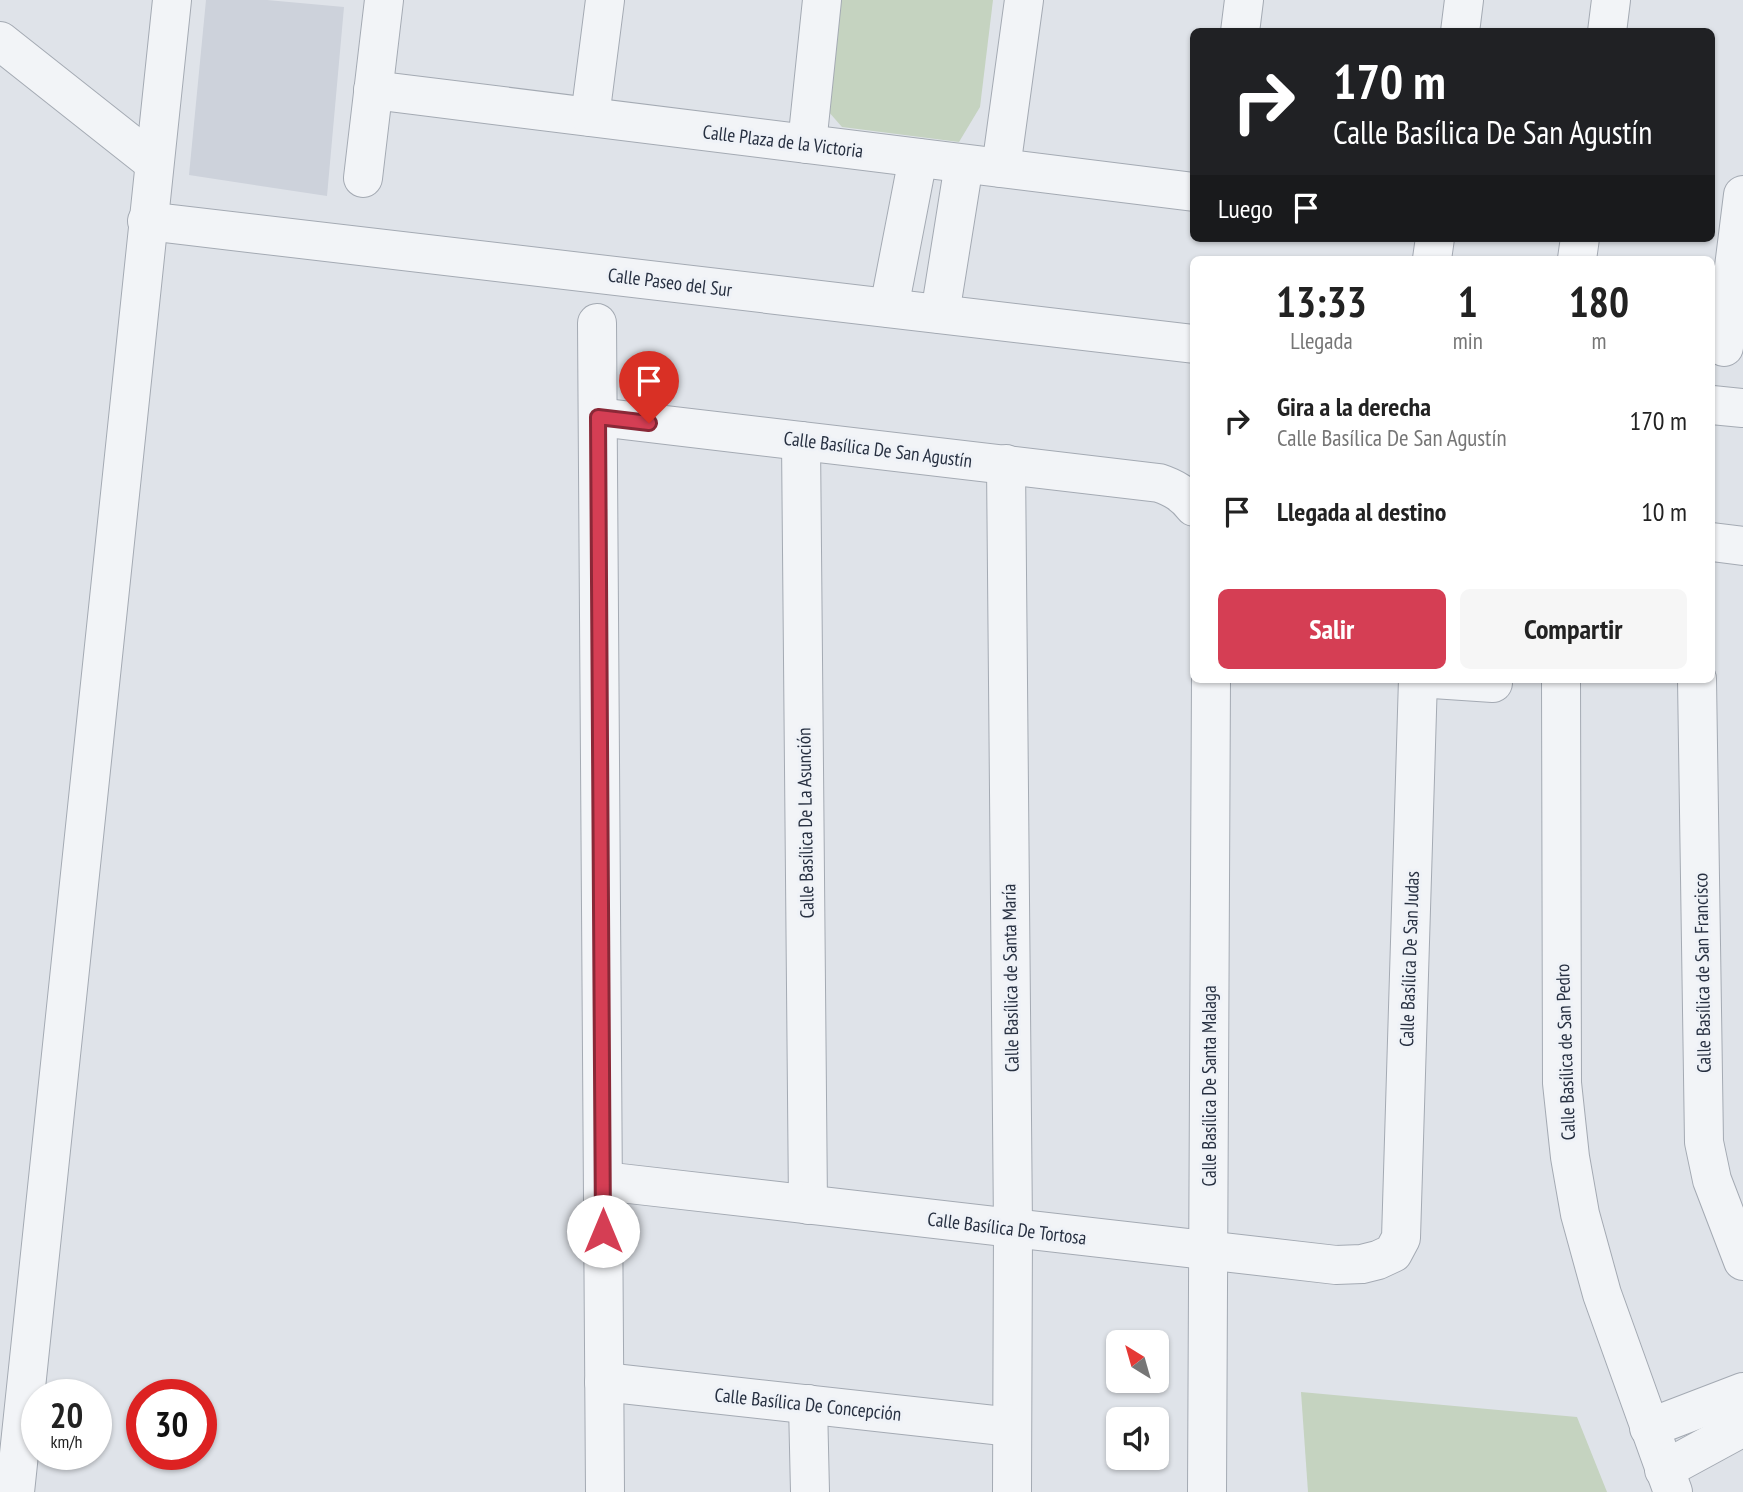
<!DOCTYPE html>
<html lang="es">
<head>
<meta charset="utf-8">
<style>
	:root { --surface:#fff; --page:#f6f6f6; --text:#222; --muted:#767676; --accent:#d53e54 }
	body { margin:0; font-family:"PT Sans Narrow",sans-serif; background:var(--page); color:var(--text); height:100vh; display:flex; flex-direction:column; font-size:26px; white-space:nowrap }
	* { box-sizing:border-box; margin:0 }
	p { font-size:23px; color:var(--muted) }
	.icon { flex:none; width:38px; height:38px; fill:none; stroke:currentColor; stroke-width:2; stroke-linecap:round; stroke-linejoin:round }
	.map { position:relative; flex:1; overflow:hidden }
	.drawer { position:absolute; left:1190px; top:256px; width:525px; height:427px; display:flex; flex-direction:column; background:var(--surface); border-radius:10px; box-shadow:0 2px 5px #0004 }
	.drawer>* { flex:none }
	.banner { position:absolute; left:1190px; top:28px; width:525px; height:214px; border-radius:10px; box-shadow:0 2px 5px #0004; background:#202124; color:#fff; overflow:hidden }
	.needle { width:46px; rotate:323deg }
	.buttons { position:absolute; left:1106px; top:1330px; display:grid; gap:14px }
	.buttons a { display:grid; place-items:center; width:63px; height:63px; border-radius:10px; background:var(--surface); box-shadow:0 2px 5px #0004; font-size:35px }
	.speed { position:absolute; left:21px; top:1379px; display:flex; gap:14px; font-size:35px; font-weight:700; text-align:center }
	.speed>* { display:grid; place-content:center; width:91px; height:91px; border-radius:50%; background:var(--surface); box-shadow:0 2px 5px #0004; line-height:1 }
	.speed small { font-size:18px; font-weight:400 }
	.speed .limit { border:10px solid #d22; background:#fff; color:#111 }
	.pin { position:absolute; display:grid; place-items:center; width:60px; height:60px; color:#fff; margin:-72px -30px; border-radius:50% 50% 50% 0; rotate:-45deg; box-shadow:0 0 7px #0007 }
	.pin .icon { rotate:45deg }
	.me { position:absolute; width:77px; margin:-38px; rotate:0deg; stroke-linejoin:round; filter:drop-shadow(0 0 5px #0008) }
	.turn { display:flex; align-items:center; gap:24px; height:147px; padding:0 28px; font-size:32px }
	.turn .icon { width:91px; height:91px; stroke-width:2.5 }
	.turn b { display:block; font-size:49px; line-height:60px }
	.then { display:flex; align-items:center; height:66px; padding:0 28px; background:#0003; gap:14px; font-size:26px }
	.eta { display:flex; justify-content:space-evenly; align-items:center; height:119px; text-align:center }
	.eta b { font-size:42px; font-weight:600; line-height:49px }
	.action { display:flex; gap:14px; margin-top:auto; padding:14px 28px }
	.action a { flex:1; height:80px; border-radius:10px; background:var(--accent); color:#fff; font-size:28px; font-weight:600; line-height:80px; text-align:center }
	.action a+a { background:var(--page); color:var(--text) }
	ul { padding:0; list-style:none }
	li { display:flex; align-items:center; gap:21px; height:91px; padding:0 28px }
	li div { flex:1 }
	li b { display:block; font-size:26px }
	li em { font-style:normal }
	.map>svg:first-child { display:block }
</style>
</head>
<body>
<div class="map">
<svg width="1743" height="1492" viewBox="0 0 1743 1492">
	<rect width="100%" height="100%" fill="#dfe3e9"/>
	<polygon fill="#cdd2db" points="206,0 267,0 344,7 327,196 189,175"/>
	<g fill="#c5d3c0">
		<polygon points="840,0 993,0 980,107 959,142 842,127 828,111"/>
		<polygon points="1301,1392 1577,1417 1607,1492 1308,1492"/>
	</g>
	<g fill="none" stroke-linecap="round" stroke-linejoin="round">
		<defs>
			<g id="minor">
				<polyline points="1240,32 1244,0"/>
				<polyline points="1460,32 1464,0"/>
				<polyline points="1607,32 1611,0"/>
				<polyline points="0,41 153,162"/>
				<polyline points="373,90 1194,192"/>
				<polyline points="590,117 605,0"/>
				<polyline points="807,144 822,0"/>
				<polyline points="1001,168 1024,0"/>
				<polyline points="363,178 384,0"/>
				<polyline points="147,221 1194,344"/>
				<polyline points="1432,259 1435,238"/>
				<polyline points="1577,259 1580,238"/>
				<polyline points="889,308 918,158"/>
				<polyline points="940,314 964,164"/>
				<polyline points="597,323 605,1492"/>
				<polyline points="1724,347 1743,195"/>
				<polyline points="1712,405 1743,408"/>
				<path d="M598 417 1159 483C1174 488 1184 494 1194 507"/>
				<polyline points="801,441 808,1205"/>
				<polyline points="1006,464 1013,1228 1012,1492"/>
				<polyline points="1712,542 1743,546"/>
				<polyline points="1433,679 1493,683"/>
				<polyline points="1561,679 1562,1083 1570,1157 1580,1214 1602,1294 1673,1492"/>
				<polyline points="1697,679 1704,1142 1712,1180 1743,1261"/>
				<polyline points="603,1181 1336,1265 1362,1264 1378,1260 1393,1253 1401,1238 1418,679"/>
				<polyline points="604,1382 1012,1427"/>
				<polyline points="808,1404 810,1492"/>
				<polyline points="1649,1428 1743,1392"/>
				<polyline points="1664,1470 1743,1427"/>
				<polyline points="15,1492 172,0"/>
				<polyline points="1207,1492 1211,679"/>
			</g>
		</defs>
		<use href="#minor" stroke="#a4aab3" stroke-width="40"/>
		<use href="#minor" stroke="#f2f4f7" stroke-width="38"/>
	</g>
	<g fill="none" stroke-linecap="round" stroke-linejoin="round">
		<defs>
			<polyline id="route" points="603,1231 598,417 649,423"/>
		</defs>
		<use href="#route" stroke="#8a2837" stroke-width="18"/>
		<use href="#route" stroke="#d53e54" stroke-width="12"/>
	</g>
	<g text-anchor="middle" stroke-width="6" stroke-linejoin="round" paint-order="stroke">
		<g font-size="19" fill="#273041" stroke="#eff2f7">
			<text transform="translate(783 141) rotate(7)" y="7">Calle Plaza de la Victoria</text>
			<text transform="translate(670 282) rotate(7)" y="7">Calle Paseo del Sur</text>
			<text transform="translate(878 449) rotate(7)" y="7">Calle Basílica De San Agustín</text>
			<text transform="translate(805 823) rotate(-91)" y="7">Calle Basílica De La Asunción</text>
			<text transform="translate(1409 959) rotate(-88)" y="7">Calle Basílica De San Judas</text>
			<text transform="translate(1702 973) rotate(-91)" y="7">Calle Basílica de San Francisco</text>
			<text transform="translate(1010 978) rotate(-91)" y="7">Calle Basílica de Santa María</text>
			<text transform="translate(1565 1052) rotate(-92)" y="7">Calle Basílica de San Pedro</text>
			<text transform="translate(1209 1086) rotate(-90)" y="7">Calle Basílica De Santa Malaga</text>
			<text transform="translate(1007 1228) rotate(7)" y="7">Calle Basílica De Tortosa</text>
			<text transform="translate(808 1404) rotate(6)" y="7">Calle Basílica De Concepción</text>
		</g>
	</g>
</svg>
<div class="buttons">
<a><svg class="needle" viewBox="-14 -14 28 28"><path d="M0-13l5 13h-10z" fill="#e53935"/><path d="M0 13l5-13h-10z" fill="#767676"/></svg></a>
<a><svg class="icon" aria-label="sound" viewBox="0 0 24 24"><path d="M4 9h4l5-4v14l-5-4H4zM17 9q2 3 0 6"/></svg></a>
</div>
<div class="speed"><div>20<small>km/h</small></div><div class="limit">30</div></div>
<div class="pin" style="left:649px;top:423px;background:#d93025"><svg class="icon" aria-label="arrive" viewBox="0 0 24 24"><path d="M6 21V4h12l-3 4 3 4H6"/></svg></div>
<svg class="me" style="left:603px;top:1231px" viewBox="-20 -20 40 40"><circle r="19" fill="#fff"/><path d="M0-13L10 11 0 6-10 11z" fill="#d53e54"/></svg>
<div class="banner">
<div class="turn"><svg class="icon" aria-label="right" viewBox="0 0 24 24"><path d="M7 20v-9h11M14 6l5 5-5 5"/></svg><div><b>170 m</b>Calle Basílica De San Agustín</div></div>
<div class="then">Luego<svg class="icon" aria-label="arrive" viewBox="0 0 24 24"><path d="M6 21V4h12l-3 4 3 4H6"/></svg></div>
</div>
<section class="drawer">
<div class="eta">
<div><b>13:33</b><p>Llegada</p></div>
<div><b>1</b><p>min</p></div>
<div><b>180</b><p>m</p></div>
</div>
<ul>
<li><svg class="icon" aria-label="right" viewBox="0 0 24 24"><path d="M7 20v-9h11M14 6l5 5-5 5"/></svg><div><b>Gira a la derecha</b><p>Calle Basílica De San Agustín</p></div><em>170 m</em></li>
<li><svg class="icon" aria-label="arrive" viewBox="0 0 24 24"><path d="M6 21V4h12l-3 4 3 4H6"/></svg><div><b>Llegada al destino</b></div><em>10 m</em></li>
</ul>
<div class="action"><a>Salir</a><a>Compartir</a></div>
</section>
</div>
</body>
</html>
